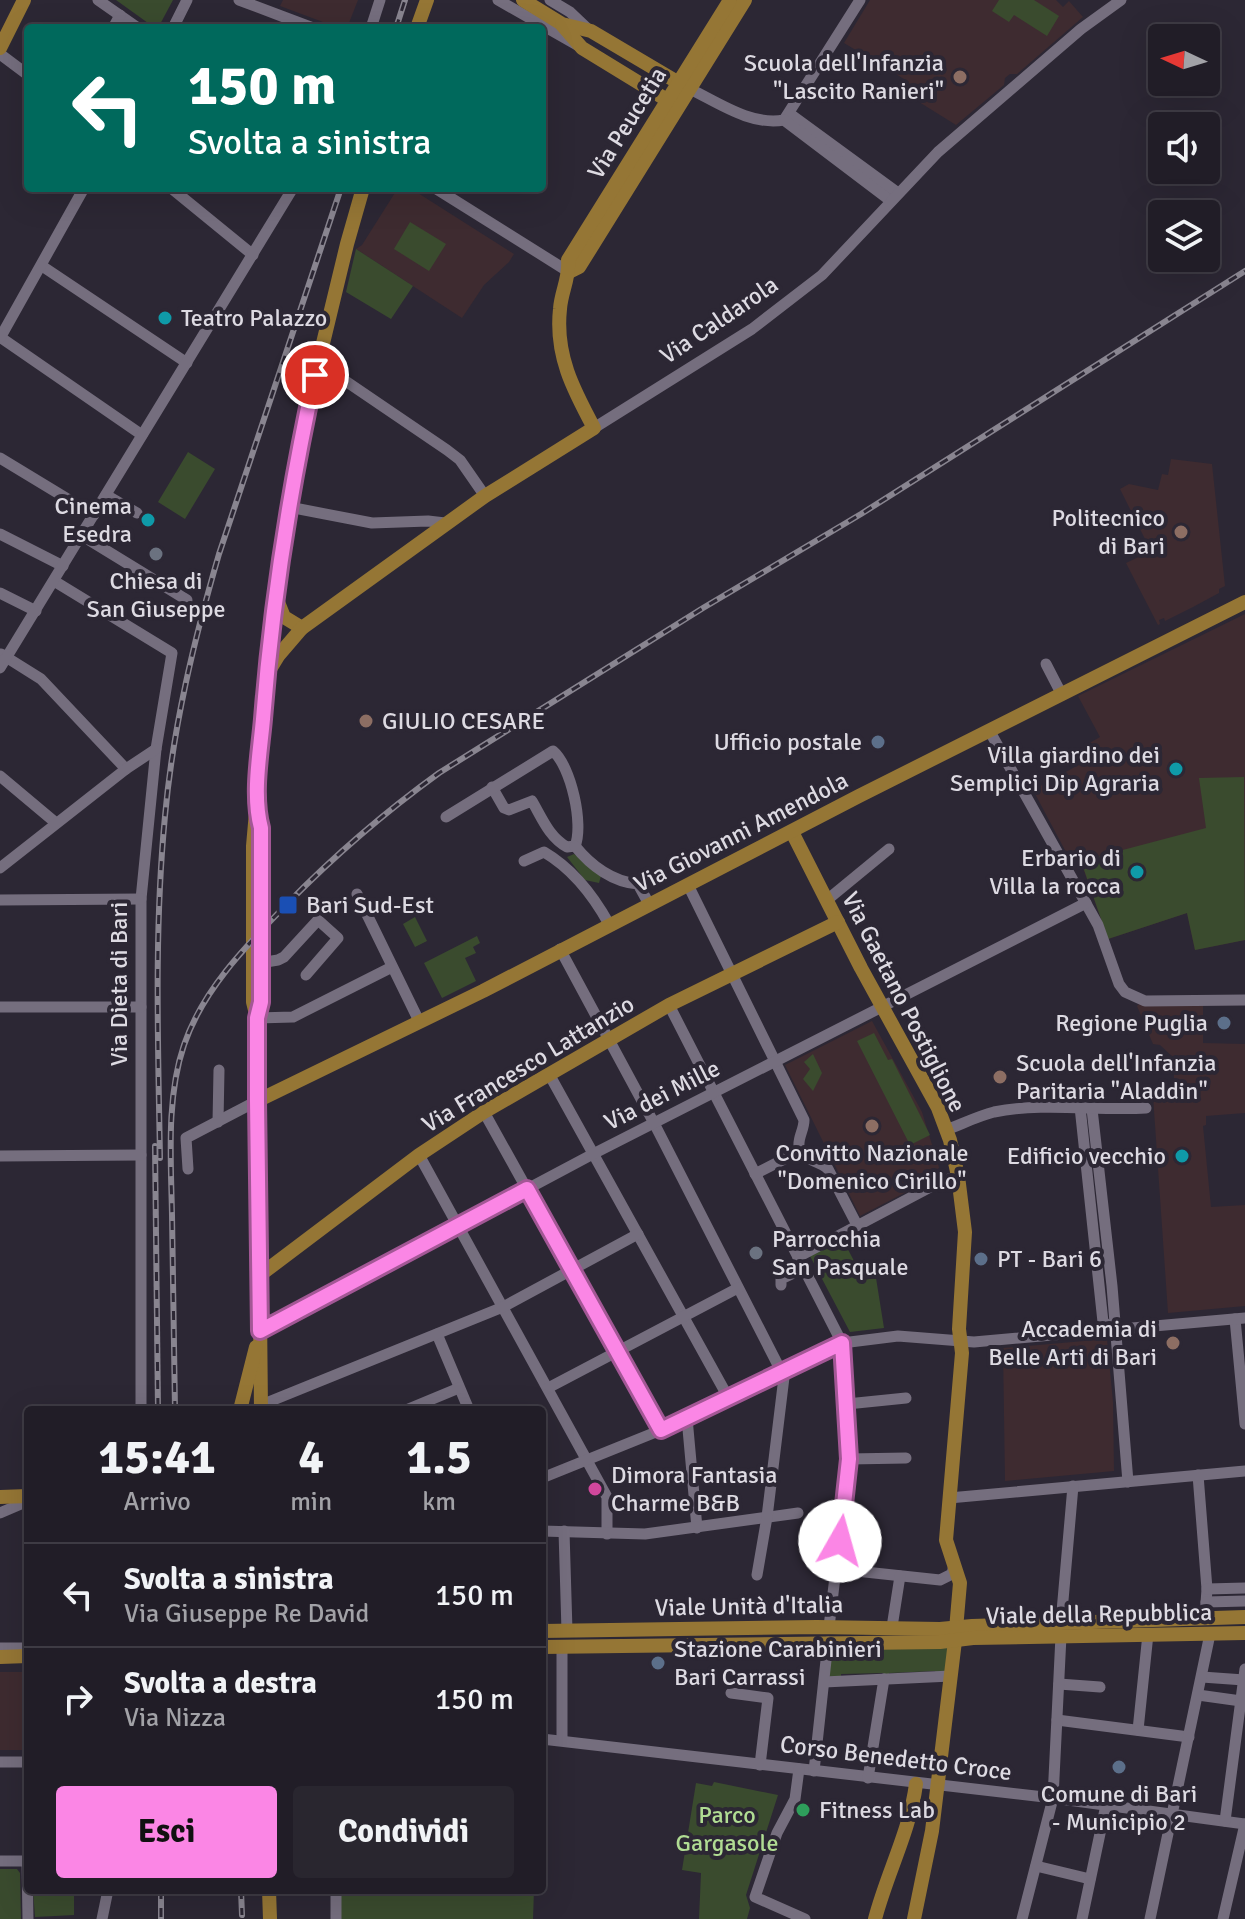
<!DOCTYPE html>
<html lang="it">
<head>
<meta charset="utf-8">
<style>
	:root { --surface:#211d27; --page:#29262f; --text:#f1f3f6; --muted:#a2a2a7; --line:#3e3b44; --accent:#fb86e5 }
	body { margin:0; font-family:Signika,sans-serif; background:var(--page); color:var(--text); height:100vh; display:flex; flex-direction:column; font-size:30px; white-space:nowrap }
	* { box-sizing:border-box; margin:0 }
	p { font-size:26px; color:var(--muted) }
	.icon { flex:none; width:44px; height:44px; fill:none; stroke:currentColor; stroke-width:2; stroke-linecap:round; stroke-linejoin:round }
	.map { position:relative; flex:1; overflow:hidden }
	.details { position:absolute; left:24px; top:1406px; width:522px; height:488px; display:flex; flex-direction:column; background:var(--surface); border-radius:8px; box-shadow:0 8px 32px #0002,0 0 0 2px var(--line) }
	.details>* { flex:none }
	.top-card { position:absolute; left:24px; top:24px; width:522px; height:168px; border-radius:8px; box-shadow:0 8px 32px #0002,0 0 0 2px var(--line); background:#00695c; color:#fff; overflow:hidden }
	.needle { width:52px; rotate:274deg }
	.fabs { position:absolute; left:1148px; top:24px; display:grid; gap:16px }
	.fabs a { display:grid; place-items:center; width:72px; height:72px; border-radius:8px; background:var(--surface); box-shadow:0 8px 32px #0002,0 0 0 2px var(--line); font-size:40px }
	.pin { position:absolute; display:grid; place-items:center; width:68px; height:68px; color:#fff; margin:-34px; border:4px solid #fff; border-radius:50%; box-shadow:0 2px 8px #0007 }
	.me { position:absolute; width:88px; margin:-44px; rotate:7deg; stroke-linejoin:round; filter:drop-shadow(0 0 6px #0008) }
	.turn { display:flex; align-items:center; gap:28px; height:168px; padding:0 32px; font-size:36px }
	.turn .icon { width:104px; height:104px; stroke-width:2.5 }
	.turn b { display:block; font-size:56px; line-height:68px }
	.eta { display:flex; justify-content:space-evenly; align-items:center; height:136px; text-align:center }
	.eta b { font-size:48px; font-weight:800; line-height:56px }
	.primary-button { display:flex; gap:16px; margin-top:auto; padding:16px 32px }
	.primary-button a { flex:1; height:92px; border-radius:8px; background:var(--accent); color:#111; font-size:32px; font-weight:800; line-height:92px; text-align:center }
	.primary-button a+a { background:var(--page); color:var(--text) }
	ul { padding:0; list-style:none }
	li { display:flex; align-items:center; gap:24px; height:104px; padding:0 32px; border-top:2px solid var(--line) }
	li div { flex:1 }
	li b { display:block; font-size:30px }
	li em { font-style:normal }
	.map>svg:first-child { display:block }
</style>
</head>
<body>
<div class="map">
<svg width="1245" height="1919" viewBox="0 0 1245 1919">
	<rect width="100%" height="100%" fill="#2c2734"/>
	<g fill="#3e2b30">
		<polygon points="283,0 358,0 347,28 339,28 280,6"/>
		<polygon points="870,0 1056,0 1063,7 1069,1 1083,17 1017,74 1010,74 1005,78 1004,85 956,125 903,92 909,82 844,43"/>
		<polygon points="398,188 410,188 514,254 509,262 484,285 462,318 356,249 362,245"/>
		<polygon points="1171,459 1212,464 1225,586 1219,589 1219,593 1193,607 1165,621 1164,618 1159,620 1160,624 1158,625 1126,563 1151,551 1120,489 1129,484 1158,490 1162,474 1168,475"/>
		<polygon points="1245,614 1245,940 1195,950 1187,913 1108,939 1083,868 1075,869 1033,790 1093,757 1086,745 1100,737 1078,696"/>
		<polygon points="1139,1004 1203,1004 1203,1043 1245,1044 1245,1113 1206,1116 1206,1125 1203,1126 1211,1207 1245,1205 1245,1306 1168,1313 1153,1096 1174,1096 1174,1058 1160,1045 1153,1044 1137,1006"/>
		<polygon points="872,1021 922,1112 941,1174 860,1216 785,1065"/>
		<polygon points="1107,1339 1113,1402 1114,1471 1005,1481 1003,1348"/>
		<rect x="0" y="1672" width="28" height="78"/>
	</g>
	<g fill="#3a4b2e">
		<polygon points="116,0 173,0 158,28 155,28"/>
		<polygon points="999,0 1034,0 1059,16 1047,36 1014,15 1009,22 992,11"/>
		<polygon points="410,222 446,244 429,271 394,249"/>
		<polygon points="356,249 413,286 391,319 346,292"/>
		<polygon points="188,452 215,469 185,519 158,502"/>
		<polygon points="1244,777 1245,940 1195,950 1187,913 1108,939 1081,861 1206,828 1199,778"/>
		<polygon points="574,854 601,876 599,883 585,880 567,857"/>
		<polygon points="415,917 427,941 415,947 403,924"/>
		<polygon points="477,936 480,943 473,947 476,953 465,958 476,981 442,998 424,963"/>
		<polygon points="874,1033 888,1060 892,1059 930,1135 910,1145 857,1041"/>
		<polygon points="813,1054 822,1073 813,1091 803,1079 810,1069 804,1062"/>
		<polygon points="842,1238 864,1280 876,1278 884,1328 850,1332 810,1256"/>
		<polygon points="949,1648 946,1671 936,1674 935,1671 889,1673 889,1676 884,1676 883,1673 841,1674 841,1677 830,1677 828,1673 831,1649"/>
		<polygon points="714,1782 778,1795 746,1895 750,1908 747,1919 699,1919 701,1873 682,1870 696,1783 712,1786"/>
		<polygon points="0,1869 17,1869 20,1873 21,1919 0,1919"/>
		<polygon points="33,1890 74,1890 74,1915 35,1917"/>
		<polygon points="340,1890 534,1890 533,1919 339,1919"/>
	</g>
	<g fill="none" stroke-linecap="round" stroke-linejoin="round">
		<g stroke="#756e7e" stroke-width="11">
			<polyline points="98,0 138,28"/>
			<polyline points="239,0 313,28"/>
			<polyline points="498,0 577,45"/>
			<polyline points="550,0 570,12 590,31"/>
			<polyline points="113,28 120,15"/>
			<polyline points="173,28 187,0"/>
			<polyline points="371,28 380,0"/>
			<polyline points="0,54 28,75"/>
			<path d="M690 89C719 103 751 126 784 120L860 0"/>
			<polyline points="790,114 898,193"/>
			<polyline points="784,120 891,201"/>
			<polyline points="171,188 253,255"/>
			<polyline points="435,188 569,272"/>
			<polyline points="42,266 187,363"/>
			<polyline points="0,337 142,435"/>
			<polyline points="0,338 84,188"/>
			<polyline points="315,375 347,382 447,450 460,460 485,496"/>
			<polyline points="594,428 752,329 822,275 938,152 1081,29 1121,0"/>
			<polyline points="0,458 94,515"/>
			<polyline points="106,495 137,513"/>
			<polyline points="289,507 372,523 428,521 445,523"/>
			<polyline points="0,534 63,566"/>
			<polyline points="81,535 187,600"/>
			<polyline points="54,581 172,653 156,749 141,899 141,1410"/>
			<polyline points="0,593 36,611"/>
			<polyline points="1,654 41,679 126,769"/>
			<polyline points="1046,664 1062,695"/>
			<polyline points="0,668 293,188"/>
			<polyline points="989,730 1098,925 1119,984 1125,992 1145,1001 1245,1000"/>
			<polyline points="0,776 56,823"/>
			<path d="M492 787 504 808 509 810 532 801C542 818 549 837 567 847L575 846"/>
			<path d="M446 817 553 751C571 766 584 825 575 846"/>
			<path d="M575 846C591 866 613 882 638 884L649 904"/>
			<path d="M524 861 544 852C573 869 593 895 609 924"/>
			<polyline points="0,868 126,769 156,749"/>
			<path d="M688 885 804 1120C804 1130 798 1137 799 1146 801 1162 819 1159 828 1169L857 1225"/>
			<polyline points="357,894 419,1021"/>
			<polyline points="0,900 141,899"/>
			<polyline points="827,900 889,849"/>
			<polyline points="560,949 655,1125 781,1371"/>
			<polyline points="260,963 278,960 284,957 318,920 338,938 306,975"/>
			<polyline points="669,1005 842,1343 849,1459 829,1627"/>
			<polyline points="0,1007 141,1007"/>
			<polyline points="257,1018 293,1017 392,967"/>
			<polyline points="549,1074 728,1397"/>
			<polyline points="1080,1107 1103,1322 1114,1329"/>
			<polyline points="1092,1109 1112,1286 1128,1482"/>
			<polyline points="484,1112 661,1430"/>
			<polyline points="218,1122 219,1070"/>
			<path d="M946 1130C962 1124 978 1116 994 1112 1044 1102 1096 1111 1146 1108"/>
			<polyline points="419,1155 607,1497 607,1534"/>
			<polyline points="0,1156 141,1155"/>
			<polyline points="188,1169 186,1138 257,1101"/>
			<polyline points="755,1174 800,1151"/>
			<polyline points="798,1257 940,1182 958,1176"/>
			<polyline points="781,1285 781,1279 804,1268"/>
			<polyline points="1235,1319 1245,1424"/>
			<polyline points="260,1331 593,1154 1086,903"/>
			<polyline points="437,1334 469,1410"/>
			<polyline points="548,1388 738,1288"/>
			<polyline points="847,1404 906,1398"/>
			<polyline points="261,1405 503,1307 638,1234"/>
			<polyline points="406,1410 459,1388"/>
			<polyline points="687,1418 697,1528"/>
			<polyline points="849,1459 906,1458"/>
			<polyline points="1198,1475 1207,1589 1205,1618"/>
			<polyline points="542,1478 661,1430 842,1343 898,1336 974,1342 1245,1318"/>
			<polyline points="949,1498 1245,1471"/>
			<polyline points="0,1513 28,1501"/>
			<polyline points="542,1531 645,1534 798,1513"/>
			<polyline points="564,1531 567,1631"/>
			<polyline points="837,1569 940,1580 952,1574 954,1565"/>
			<polyline points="757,1575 767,1517 785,1369"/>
			<polyline points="1207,1589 1245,1588"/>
			<polyline points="1206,1602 1245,1601"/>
			<polyline points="542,1610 543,1631"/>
			<polyline points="1061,1623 1073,1486"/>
			<polyline points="892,1627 900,1576"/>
			<polyline points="0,1648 28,1648"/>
			<polyline points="1202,1677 1244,1680"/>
			<polyline points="824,1682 951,1676"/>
			<polyline points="1059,1684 1100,1687"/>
			<polyline points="731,1693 768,1698 760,1765"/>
			<polyline points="1198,1695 1241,1701"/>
			<polyline points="1057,1720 1189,1737"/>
			<polyline points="1138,1730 1148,1634"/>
			<polyline points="542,1739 1053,1798 1245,1824"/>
			<polyline points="562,1739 562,1646"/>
			<polyline points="0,1762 28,1762"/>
			<polyline points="799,1769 795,1799 777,1833 755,1897 805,1919"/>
			<polyline points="814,1771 828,1642"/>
			<polyline points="868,1778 884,1679"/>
			<polyline points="1225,1821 1245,1669"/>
			<polyline points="0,1861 28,1861"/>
			<polyline points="27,1861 28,1919"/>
			<polyline points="1036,1866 1090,1879"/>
			<polyline points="102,1919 108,1890"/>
			<polyline points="336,1919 336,1890"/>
			<polyline points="1022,1919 1053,1798 1061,1636"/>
			<polyline points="1082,1919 1106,1805"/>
			<polyline points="1150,1919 1210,1634"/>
			<polyline points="1223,1919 1245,1824"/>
		</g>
		<g stroke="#957635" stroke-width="14">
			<polyline points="523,0 562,24 591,31 684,86"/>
			<polyline points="562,25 582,48 667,100 676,99"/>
			<polyline points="417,28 427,0"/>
			<polyline points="0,48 24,0"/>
			<polyline points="569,272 579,267 589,251 745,0"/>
			<polyline points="276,597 284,617 302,628"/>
			<path d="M267 674 278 656 302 628 485 496 594 428C573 389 555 355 560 309 561 292 570 277 568 260L730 0"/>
			<polyline points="792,832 861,968 938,1108 950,1140 958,1176 965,1232 959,1329 962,1353 946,1540 960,1583 955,1641 932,1831 914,1919"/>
			<polyline points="260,1012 257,1018 261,1410"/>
			<polyline points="257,1018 253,1002 253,846 275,595 310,397 347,244 363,188"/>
			<polyline points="257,1101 483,991 859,796 1245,602"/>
			<polyline points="260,1275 419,1155 484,1112 669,1005 838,922"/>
			<polyline points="240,1410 256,1347"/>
			<polyline points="0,1497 28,1496"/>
			<polyline points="542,1631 817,1627 940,1629 972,1626 1245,1617"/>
			<polyline points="542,1647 940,1642 973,1638 1245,1633"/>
			<polyline points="0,1657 28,1656"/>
			<polyline points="269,1890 270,1919"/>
			<path d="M875 1919C887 1873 910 1831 916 1784"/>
		</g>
		<defs>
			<g id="rail">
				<polyline points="396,28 405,0"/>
				<polyline points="155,1146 158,1410"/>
				<path d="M160 1158C158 1044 154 930 165 816 173 727 194 640 219 554L341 188"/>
				<path d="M175 1410C174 1345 173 1280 172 1215 171 1160 166 1098 184 1045 203 989 247 945 287 904 334 856 385 812 439 773L703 608 861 514 1245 271"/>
				<polyline points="161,1890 161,1919"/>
				<polyline points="241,1890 242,1915"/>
			</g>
		</defs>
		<use href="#rail" stroke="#898590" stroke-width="6"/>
		<use href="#rail" stroke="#2c2734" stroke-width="3" stroke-dasharray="9" stroke-linecap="butt"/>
	</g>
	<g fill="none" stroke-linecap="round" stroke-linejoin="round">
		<defs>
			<path id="route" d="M315 375C290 489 272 603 263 719 260 753 252 795 261 828V1002L257 1018V1101L260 1331 527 1189 661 1430 842 1343 849 1459 840 1541"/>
		</defs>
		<use href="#route" stroke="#a35795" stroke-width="20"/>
		<use href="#route" stroke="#fb86e5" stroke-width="14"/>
	</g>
	<g fill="#8d6e63" stroke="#2c2734" stroke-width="3">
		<circle cx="960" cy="77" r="8"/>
		<circle cx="1181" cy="532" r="8"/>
		<circle cx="366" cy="721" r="8"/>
		<circle cx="1000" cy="1077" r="8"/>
		<circle cx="872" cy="1126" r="8"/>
		<circle cx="1173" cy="1343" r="8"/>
	</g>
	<g fill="#0f9aa8" stroke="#2c2734" stroke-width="3">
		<circle cx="165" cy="318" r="8"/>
		<circle cx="148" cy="520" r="8"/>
		<circle cx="1176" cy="769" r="8"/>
		<circle cx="1137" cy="872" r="8"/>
		<circle cx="1182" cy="1156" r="8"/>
	</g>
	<g fill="#6b7280" stroke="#2c2734" stroke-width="3">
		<circle cx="156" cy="554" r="8"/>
		<circle cx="756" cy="1253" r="8"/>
	</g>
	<g fill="#5c6f8a" stroke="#2c2734" stroke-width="3">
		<circle cx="878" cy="742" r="8"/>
		<circle cx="1224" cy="1023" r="8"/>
		<circle cx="981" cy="1259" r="8"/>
		<circle cx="658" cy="1663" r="8"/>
		<circle cx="1119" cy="1767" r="8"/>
	</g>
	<rect fill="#1a4fb4" stroke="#2c2734" stroke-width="3" x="278" y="895" width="20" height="20" rx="4"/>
	<circle fill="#d1479c" stroke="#2c2734" stroke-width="3" cx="595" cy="1489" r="8"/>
	<circle fill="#2e9e5b" stroke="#2c2734" stroke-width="3" cx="803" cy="1810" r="8"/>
	<g text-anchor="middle" stroke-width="8" stroke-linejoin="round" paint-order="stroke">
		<g font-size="24" fill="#dddae2" stroke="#2c2734" text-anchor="end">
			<text x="944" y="71">Scuola dell'Infanzia<tspan x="944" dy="28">"Lascito Ranieri"</tspan></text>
			<text x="181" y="326" text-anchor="start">Teatro Palazzo</text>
			<text x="132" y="514">Cinema<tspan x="132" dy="28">Esedra</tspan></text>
			<text x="1165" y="526">Politecnico<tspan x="1165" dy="28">di Bari</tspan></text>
			<text x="156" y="589" text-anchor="middle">Chiesa di<tspan x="156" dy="28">San Giuseppe</tspan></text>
			<text x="382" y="729" text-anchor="start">GIULIO CESARE</text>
			<text x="862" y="750">Ufficio postale</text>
			<text x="1160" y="763">Villa giardino dei<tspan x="1160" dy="28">Semplici Dip Agraria</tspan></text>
			<text x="1121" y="866">Erbario di<tspan x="1121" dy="28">Villa la rocca</tspan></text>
			<text x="306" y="913" text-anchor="start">Bari Sud-Est</text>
			<text x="1208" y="1031">Regione Puglia</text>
			<text x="1016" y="1071" text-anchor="start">Scuola dell'Infanzia<tspan x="1016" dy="28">Paritaria "Aladdin"</tspan></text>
			<text x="872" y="1161" text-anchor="middle">Convitto Nazionale<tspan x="872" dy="28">"Domenico Cirillo"</tspan></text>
			<text x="1166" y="1164">Edificio vecchio</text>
			<text x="772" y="1247" text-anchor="start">Parrocchia<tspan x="772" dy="28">San Pasquale</tspan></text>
			<text x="997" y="1267" text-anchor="start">PT - Bari 6</text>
			<text x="1157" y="1337">Accademia di<tspan x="1157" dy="28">Belle Arti di Bari</tspan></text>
			<text x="611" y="1483" text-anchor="start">Dimora Fantasia<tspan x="611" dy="28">Charme B&amp;B</tspan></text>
			<text x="674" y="1657" text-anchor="start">Stazione Carabinieri<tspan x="674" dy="28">Bari Carrassi</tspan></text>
			<text x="1119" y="1802" text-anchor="middle">Comune di Bari<tspan x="1119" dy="28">- Municipio 2</tspan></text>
			<text x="819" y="1818" text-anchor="start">Fitness Lab</text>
		</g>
		<g font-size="24" fill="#dddae2" stroke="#2c2734">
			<text transform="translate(627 123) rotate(-58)" y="8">Via Peucetia</text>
			<text transform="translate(719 320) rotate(-34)" y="8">Via Caldarola</text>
			<text transform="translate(741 832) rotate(-27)" y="8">Via Giovanni Amendola</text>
			<text transform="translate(119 984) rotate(-90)" y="8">Via Dieta di Bari</text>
			<text transform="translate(904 1002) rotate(63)" y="8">Via Gaetano Postiglione</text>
			<text transform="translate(528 1064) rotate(-31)" y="8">Via Francesco Lattanzio</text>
			<text transform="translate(662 1095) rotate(-27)" y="8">Via dei Mille</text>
			<text transform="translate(749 1606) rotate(-1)" y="8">Viale Unità d'Italia</text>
			<text transform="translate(1099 1614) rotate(-1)" y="8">Viale della Repubblica</text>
			<text transform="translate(896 1758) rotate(7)" y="8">Corso Benedetto Croce</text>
		</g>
		<g font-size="24" fill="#b0dc93" stroke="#2c2734">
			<text x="727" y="1823">Parco<tspan x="727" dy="28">Gargasole</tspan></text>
		</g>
	</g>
</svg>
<div class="fabs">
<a><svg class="needle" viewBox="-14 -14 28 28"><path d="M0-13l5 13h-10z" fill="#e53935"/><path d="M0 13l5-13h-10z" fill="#a2a2a7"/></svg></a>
<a><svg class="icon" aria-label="sound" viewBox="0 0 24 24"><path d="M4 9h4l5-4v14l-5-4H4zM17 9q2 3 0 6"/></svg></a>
<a><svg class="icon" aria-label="layers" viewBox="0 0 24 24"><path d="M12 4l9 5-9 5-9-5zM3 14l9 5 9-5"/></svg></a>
</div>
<div class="pin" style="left:315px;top:375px;background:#d93025"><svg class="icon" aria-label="arrive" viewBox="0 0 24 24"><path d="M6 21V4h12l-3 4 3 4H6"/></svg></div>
<svg class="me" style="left:840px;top:1541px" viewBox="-20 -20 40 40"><circle r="19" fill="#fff"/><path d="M0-13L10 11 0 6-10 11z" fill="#fb86e5"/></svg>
<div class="top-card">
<div class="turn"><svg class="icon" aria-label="left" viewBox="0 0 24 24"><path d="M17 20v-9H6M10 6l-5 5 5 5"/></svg><div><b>150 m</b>Svolta a sinistra</div></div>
</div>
<section class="details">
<div class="eta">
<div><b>15:41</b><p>Arrivo</p></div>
<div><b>4</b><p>min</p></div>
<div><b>1.5</b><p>km</p></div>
</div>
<ul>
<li><svg class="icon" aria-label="left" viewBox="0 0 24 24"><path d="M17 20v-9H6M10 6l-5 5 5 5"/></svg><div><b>Svolta a sinistra</b><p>Via Giuseppe Re David</p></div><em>150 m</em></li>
<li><svg class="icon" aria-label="right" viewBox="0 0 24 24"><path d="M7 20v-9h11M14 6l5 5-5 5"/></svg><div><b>Svolta a destra</b><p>Via Nizza</p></div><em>150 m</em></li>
</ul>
<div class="primary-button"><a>Esci</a><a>Condividi</a></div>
</section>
</div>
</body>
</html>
